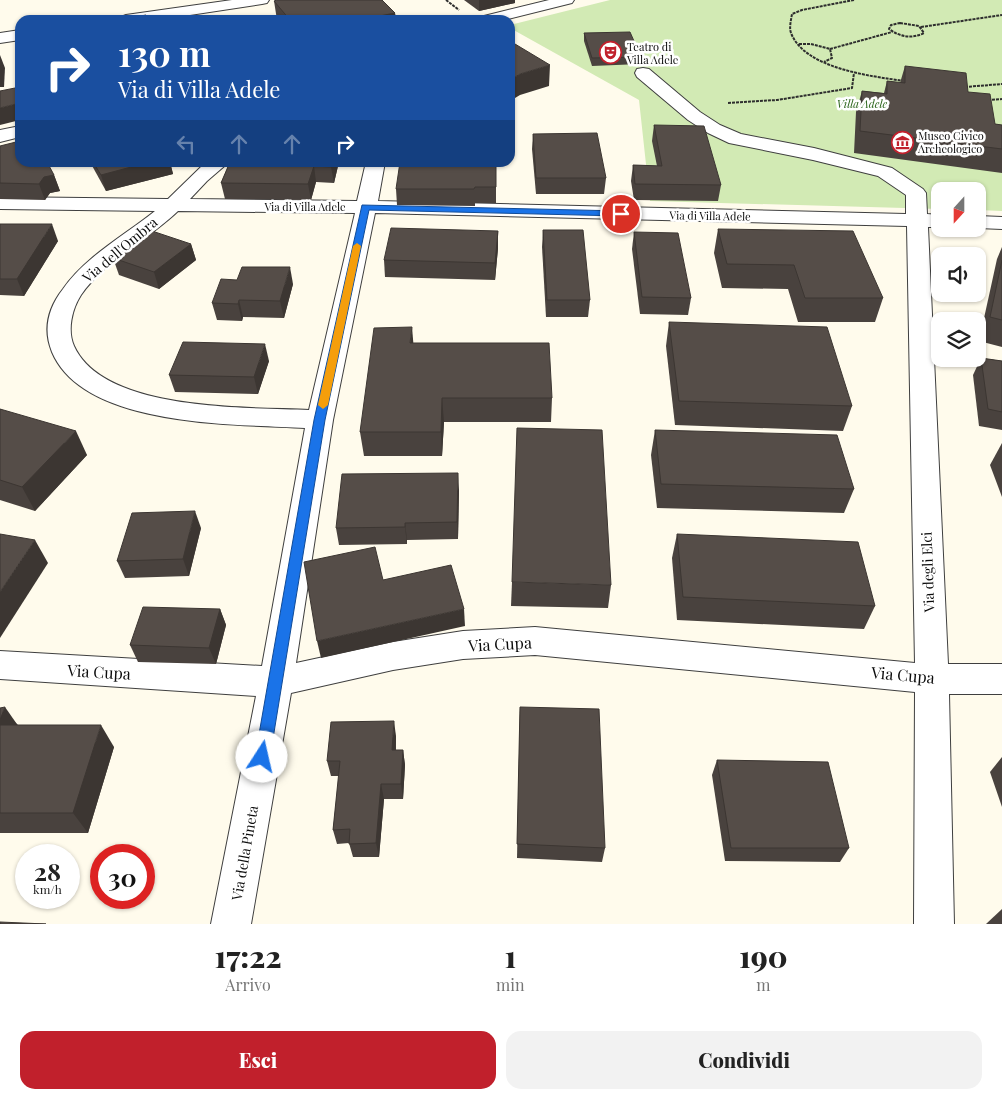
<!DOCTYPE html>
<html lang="it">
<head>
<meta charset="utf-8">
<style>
	:root { --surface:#fff; --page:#f2f2f2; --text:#222; --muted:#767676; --accent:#c1202c }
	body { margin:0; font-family:"Playfair Display",serif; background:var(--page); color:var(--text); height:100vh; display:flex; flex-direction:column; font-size:19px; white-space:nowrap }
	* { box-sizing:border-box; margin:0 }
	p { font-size:16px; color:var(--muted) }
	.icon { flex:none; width:28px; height:28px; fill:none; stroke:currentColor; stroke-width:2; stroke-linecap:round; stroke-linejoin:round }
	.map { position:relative; height:924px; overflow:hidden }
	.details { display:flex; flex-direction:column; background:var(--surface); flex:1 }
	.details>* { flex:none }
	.hud { position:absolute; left:15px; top:15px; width:500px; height:152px; border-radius:15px; box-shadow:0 1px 4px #0004; background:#1a4fa0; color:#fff; overflow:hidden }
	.needle { width:32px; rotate:201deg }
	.controls { position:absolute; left:931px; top:182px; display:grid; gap:10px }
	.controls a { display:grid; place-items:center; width:55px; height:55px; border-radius:10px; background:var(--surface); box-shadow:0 1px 4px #0004; font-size:25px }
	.speed { position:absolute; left:15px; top:844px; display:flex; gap:10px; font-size:25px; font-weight:700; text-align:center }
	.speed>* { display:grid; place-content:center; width:65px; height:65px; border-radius:50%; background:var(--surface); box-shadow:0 1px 4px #0004; line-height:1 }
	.speed small { font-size:12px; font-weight:400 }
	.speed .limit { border:8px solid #d22; background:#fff; color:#111 }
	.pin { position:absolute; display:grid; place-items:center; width:42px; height:42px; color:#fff; margin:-21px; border:2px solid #fff; border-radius:50%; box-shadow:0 1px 5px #0007 }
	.me { position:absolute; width:55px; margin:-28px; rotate:10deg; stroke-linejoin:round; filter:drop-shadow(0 0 4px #0008) }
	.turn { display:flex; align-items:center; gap:18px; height:105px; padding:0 20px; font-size:22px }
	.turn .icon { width:65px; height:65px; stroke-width:2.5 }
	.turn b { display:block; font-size:35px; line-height:42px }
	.lanes { display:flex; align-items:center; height:48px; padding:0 20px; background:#0003; justify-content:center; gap:25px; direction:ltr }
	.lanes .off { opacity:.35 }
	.eta { display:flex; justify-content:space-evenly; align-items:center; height:85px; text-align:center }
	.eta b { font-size:30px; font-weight:800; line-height:35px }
	.cta { display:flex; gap:10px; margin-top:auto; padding:10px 20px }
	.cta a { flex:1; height:58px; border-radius:15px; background:var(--accent); color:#fff; font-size:20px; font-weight:800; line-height:58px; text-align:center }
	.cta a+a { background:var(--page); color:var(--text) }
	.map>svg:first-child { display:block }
</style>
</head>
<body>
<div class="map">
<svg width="1002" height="924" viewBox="0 0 1002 924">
	<rect width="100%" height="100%" fill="#fffbec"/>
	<polygon fill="#d2eab4" points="610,0 1002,0 1002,211 978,210 978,191 940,191 940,209 650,201 639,100 510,28 510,25"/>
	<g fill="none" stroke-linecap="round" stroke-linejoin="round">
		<defs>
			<g id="minor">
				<polygon points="232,0 269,0 267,3 262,4 157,20 118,20 121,17 126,15"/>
				<polygon points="549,0 574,0 572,3 504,20 477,20 480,17"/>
				<polygon points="20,30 20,40 0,43 0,33"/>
				<path d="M643 68 649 69 700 112 720 125 741 134 814 148 892 168 923 189 926 193 927 214 940 215V227H928L948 664H1002V694H949L954 924H914L915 692 535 655 463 659 393 670 291 693 251 924H211L256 696 0 679V651L262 666 305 428C237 424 84 428 52 352 43 330 48 308 63 289 86 256 124 236 155 211L0 209V197L168 199 206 162H229L207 181 190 199 357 201 366 162H385L378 201 906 214V195L878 176 813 160 729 143 708 133 688 120 637 77 635 73 637 69ZM178 211 355 213 309 410C247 407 104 412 74 346 67 330 72 309 81 295 105 260 148 240 178 211ZM375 213 907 226 915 663 535 627 463 631 393 642 296 663 333 420Z"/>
				<polygon points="20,126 20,137 0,142 0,130"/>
				<polygon points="978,216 1002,217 1002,229 978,228"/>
			</g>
		</defs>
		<use href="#minor" stroke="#3f3f3f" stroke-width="2"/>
		<g stroke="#2e2e2e" stroke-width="2" stroke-dasharray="3 1" stroke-linecap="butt">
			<polyline points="446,0 459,10"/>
			<path d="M854 0 802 10 792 14C791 20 789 28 791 33 805 69 871 76 904 81"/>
			<path d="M900 23 919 26 924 33C912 39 900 37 889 29L891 25Z"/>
			<polyline points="921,27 1002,15"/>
			<polyline points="799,44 811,44 830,49 832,58 824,62"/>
			<polyline points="830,49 892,32"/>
			<polyline points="965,87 1002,84"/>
			<polyline points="988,100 1002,99"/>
			<polyline points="728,103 777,100 852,88 854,73"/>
		</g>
		<use href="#minor" fill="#fff" fill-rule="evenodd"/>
	</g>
	<g fill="#49423e">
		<polygon points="464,0 515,0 515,3 479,11"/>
		<polygon points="274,1 395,13 396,20 277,20"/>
		<polygon points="584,33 641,57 640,64 592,66 584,41"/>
		<polygon points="905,66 968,92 995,124 1002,125 1002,173 854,153 856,112 862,91 884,93 887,81 900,83"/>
		<polygon points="654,125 721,185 718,201 634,200 631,181 633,165 657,166 652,141"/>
		<polygon points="533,134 606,178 604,194 536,194 532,149"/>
		<polygon points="0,146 54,175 60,191 50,193 45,200 0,199"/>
		<polygon points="90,162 170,162 173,174 106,191"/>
		<polygon points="230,162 338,162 338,166 334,183 316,182 311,200 225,199 221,183"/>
		<polygon points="496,162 496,203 475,203 475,206 397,205 396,189"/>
		<polygon points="0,224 58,241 24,296 0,295"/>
		<polygon points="718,229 883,298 875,322 798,322 788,289 722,288 714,253"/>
		<polygon points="543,230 590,300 588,317 546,317 542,247"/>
		<polygon points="498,231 498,248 495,280 385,277 384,260"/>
		<polygon points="634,232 691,298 688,315 640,314 632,249"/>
		<polygon points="191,244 196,260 159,289 119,275 113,258"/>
		<polygon points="1002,247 1002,347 979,341 997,259"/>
		<polygon points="293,284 284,318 243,317 242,321 217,320 212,303"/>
		<polygon points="669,322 852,406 843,431 675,425 666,346"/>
		<polygon points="413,343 552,398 551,422 444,422 442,456 364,456 360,432"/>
		<polygon points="981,358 1002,361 1002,430 979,426 973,375"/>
		<polygon points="269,361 258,394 175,392 169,375"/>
		<polygon points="0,409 87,455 35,511 0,500"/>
		<polygon points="655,430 854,489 844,513 657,508 651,455"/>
		<polygon points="1002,443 1002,497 990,465"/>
		<polygon points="459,490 458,539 407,540 407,544 339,545 336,528"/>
		<polygon points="201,528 189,576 125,578 117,561"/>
		<polygon points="677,534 875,606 864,629 677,620 672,558"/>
		<polygon points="512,582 611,585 608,608 511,606"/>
		<polygon points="220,609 226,625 216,664 138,662 130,645"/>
		<polygon points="520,707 605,848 602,862 517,858"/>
		<polygon points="0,708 18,725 114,747 88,833 0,833"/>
		<polygon points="396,736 396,750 403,750 405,765 403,799 384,799 379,857 353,857 349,843 337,844 333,830 339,776 331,776 327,761"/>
		<polygon points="1002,757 1002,807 990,772"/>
		<polygon points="717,760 849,848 840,862 725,861 712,775"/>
		<polygon points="1002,909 1002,924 986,924"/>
	</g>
	<g fill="#3c3632">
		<polygon points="479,0 515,0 515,3 479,11"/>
		<polygon points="395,13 396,20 359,20"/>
		<polygon points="0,55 5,68 4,87 0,87"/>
		<polygon points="550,65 549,86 520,95 510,101 510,80 520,74"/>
		<polygon points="20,103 20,120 0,125 0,108"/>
		<polygon points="150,162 170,162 173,174 106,191 101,175"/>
		<polygon points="333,162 338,162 338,166 334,183 331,167"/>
		<polygon points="314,166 316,182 311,200 308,184"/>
		<polygon points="54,175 60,191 50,193 45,200 39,184 44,177"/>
		<polygon points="52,224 58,241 24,296 17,279"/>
		<polygon points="498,231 498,248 495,280 495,263"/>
		<polygon points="191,244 196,260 159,289 154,272"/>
		<polygon points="290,267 293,284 284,318 280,301"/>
		<polygon points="239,300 243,317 242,321 238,304"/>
		<polygon points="412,327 414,351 410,343"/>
		<polygon points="265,344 269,361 258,394 254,377"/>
		<polygon points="442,398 444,422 442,456 441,432"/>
		<polygon points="76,431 87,455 35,511 22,487"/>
		<polygon points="458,473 459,490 458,539 457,522"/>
		<polygon points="195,511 201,528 189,576 183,559"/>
		<polygon points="405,523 407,540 407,544 405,527"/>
		<polygon points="35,540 48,563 0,638 0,592"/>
		<polygon points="220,609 226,625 216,664 209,648"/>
		<polygon points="464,609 465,626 321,658 317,641"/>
		<polygon points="5,707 21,730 0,728 0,720"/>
		<polygon points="394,721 396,736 395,765 392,750"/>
		<polygon points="101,725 114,747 88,833 73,813"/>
		<polygon points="403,750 405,765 403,799 401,784"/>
		<polygon points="381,784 384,799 379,857 376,843"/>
	</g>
	<g fill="#554d48" stroke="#3c3632">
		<polygon points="277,0 382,0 395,13 359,20 290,20 274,1"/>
		<polygon points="146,15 149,20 118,20"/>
		<polygon points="630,32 641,57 592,58 584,33"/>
		<polygon points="510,41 550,65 520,74 510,80"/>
		<polygon points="905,66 966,73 968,92 990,94 995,124 1002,125 1002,149 860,131 862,91 887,94 887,81 905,83"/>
		<polygon points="20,87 20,103 0,108 0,91"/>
		<polygon points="654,125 704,126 721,185 635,184 633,165 662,166"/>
		<polygon points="597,133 606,178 536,178 533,134"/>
		<polygon points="20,141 20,162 47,162 54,175 44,177 39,184 0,183 0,146"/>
		<polygon points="93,162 150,162 101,175"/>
		<polygon points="230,162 333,162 331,167 314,166 308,184 221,183"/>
		<polygon points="400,162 496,162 496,187 475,187 474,189 396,189"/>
		<polygon points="0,224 52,224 17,279 0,279"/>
		<polygon points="391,228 498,231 495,263 384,260"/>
		<polygon points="718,229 853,231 883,298 805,298 794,265 727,264"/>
		<polygon points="543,230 583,230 590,300 547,300"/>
		<polygon points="152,231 191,244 154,272 113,258"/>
		<polygon points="634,232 678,233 691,298 642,297"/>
		<polygon points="1002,260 1002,320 990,317"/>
		<polygon points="242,267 290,267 280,301 239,300 238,304 212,303 221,279 237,280"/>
		<polygon points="669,322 827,327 852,406 679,401"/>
		<polygon points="412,327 410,343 549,343 552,398 442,398 441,432 360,432 374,328"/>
		<polygon points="183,342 265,344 254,377 169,375"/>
		<polygon points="981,358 1002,361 1002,412 988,409"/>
		<polygon points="0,409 76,431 22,487 0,480"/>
		<polygon points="517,428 602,430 611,585 512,582"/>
		<polygon points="655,430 837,435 854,489 661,484"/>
		<polygon points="458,473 457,522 405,523 405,527 336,528 342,474"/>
		<polygon points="195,511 183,559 117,561 132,513"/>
		<polygon points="0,534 35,540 0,592"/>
		<polygon points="677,534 858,542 875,606 683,597"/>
		<polygon points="375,547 383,580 451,565 464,609 317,641 304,562"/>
		<polygon points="143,607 220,609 209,648 130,645"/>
		<polygon points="5,707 0,720 0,708"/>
		<polygon points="520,707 599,709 605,848 517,844"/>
		<polygon points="394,721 392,750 403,750 401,784 381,784 376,843 349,844 350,829 333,830 340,761 327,761 331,722"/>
		<polygon points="0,725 101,725 73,813 0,813"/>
		<polygon points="717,760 828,762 849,848 731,848"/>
		<polygon points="0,922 46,924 0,924"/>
	</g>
	<polygon fill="#1a73e8" stroke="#114b97" points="362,205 621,211 625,214 621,216 369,210 325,420 270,757 267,762 262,764 257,762 255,757 314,420"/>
	<polygon fill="#f59e0b" points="357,243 361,246 328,405 323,409 318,405 353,246"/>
	<defs>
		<symbol id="theatre-ring" viewBox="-11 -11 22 22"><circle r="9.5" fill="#fff" stroke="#c1202c" stroke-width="1.5"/><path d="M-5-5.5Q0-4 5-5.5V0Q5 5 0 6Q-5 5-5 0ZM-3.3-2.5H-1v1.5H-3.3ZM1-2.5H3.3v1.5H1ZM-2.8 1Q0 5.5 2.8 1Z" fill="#c1202c"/></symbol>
		<symbol id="museum-ring" viewBox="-11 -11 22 22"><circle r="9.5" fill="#fff" stroke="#c1202c" stroke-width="1.5"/><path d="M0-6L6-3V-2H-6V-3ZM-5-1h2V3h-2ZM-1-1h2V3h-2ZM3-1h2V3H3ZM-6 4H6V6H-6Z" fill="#c1202c"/></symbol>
	</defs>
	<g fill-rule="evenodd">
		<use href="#theatre-ring" x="598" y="40" width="25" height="25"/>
		<use href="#museum-ring" x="890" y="130" width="25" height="25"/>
	</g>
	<g text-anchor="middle" stroke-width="5" stroke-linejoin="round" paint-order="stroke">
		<g font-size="11" fill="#0c0c0c" stroke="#fff" text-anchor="start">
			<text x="627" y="51">Teatro di<tspan x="627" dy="13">Villa Adele</tspan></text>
			<text x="918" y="140">Museo Civico<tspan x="918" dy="13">Archeologico</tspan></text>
		</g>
		<g font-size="11" font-style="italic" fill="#2c661b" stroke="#fff">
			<text x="862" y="108">Villa Adele</text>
		</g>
		<g font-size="11" fill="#0c0c0c" stroke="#fff">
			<text x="305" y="211">Via di Villa Adele</text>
			<text transform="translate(710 216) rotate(1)" y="4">Via di Villa Adele</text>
		</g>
		<g font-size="14" fill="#0c0c0c" stroke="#fff">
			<text transform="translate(120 250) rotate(-40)" y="5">Via dell'Ombra</text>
			<text transform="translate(928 572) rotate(-92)" y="5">Via degli Elci</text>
			<text transform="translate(245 853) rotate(-80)" y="5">Via della Pineta</text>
		</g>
		<g font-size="16" fill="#0c0c0c" stroke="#fff">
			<text transform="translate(500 644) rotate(-3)" y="6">Via Cupa</text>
			<text transform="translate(99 672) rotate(3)" y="6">Via Cupa</text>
			<text transform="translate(903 675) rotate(5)" y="6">Via Cupa</text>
		</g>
	</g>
</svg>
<div class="controls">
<a><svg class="needle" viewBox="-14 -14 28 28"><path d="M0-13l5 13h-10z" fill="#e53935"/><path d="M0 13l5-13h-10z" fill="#767676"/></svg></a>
<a><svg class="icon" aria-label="sound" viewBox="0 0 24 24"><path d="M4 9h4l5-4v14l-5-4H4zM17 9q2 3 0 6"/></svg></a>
<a><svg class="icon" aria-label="layers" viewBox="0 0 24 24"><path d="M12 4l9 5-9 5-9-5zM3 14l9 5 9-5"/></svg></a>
</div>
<div class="speed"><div>28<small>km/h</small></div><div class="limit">30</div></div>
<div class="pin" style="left:621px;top:214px;background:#d93025"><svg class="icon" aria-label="arrive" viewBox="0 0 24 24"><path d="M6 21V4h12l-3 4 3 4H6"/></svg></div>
<svg class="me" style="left:262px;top:757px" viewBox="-20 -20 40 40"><circle r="19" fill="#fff"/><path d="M0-13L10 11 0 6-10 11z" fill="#1a73e8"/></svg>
<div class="hud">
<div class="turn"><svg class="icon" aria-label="right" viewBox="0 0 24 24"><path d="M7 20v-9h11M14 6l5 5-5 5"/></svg><div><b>130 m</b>Via di Villa Adele</div></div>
<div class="lanes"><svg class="icon off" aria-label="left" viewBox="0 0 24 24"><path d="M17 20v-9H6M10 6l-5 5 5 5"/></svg><svg class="icon off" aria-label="ahead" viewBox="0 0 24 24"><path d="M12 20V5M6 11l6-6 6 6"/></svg><svg class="icon off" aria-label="ahead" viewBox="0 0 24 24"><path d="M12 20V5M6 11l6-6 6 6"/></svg><svg class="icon" aria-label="right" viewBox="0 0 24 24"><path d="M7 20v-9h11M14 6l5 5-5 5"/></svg></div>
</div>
</div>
<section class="details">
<div class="eta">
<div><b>17:22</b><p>Arrivo</p></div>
<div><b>1</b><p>min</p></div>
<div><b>190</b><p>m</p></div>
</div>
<div class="cta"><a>Esci</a><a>Condividi</a></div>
</section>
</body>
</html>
